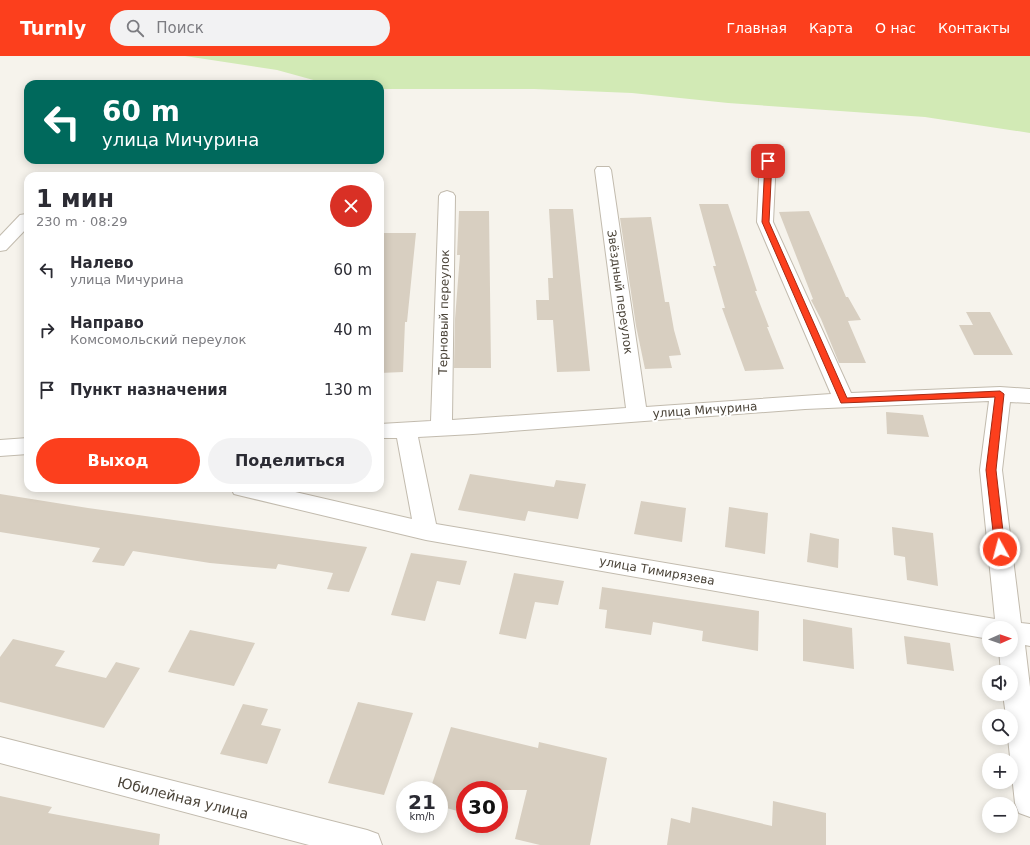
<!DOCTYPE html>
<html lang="ru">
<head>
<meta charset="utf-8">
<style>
	:root { --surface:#fff; --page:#f2f2f3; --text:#2b2b33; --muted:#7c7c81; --accent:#fc3f1d }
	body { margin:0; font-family:"DejaVu Sans",sans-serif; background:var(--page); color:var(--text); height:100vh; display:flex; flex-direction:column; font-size:15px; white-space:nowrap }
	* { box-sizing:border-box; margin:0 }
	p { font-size:13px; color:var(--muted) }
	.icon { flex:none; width:22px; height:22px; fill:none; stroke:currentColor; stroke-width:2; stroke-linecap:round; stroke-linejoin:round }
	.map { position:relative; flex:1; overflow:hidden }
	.panel { position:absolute; left:24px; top:116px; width:360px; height:320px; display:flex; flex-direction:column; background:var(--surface); border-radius:12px; box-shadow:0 2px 10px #0003 }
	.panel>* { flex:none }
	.banner { position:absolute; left:24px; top:24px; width:360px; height:84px; border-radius:12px; box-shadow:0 2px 10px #0003; background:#00695c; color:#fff; overflow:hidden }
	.needle { width:26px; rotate:88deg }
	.tools { position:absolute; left:982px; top:565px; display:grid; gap:8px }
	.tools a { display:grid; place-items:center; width:36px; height:36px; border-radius:50%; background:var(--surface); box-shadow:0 2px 10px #0003; font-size:20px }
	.speed { position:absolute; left:396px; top:725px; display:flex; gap:8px; font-size:20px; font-weight:700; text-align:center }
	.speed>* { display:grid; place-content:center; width:52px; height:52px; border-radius:50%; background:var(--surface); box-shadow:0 2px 10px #0003; line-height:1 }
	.speed small { font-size:10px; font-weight:400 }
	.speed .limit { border:6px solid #d22; background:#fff; color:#111 }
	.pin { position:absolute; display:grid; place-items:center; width:34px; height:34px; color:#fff; margin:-17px; border-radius:8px; box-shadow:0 2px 6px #0006 }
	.me { position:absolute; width:44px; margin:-22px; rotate:353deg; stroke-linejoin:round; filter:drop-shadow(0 0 3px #0008) }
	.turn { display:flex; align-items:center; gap:14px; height:84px; padding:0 12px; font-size:18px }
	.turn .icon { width:52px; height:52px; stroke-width:2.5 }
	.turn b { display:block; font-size:28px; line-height:34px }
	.round { display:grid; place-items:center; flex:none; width:42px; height:42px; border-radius:21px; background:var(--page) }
	.overview { display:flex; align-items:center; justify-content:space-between; height:68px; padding:0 12px }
	h1 { font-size:24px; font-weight:700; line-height:30px }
	.button { display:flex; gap:8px; margin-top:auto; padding:8px 12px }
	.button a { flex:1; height:46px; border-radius:24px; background:var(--accent); color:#fff; font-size:16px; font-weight:700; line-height:46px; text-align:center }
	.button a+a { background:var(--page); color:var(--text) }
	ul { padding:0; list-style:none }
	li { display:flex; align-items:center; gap:12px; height:60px; padding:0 12px }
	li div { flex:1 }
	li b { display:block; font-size:15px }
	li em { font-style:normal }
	header { display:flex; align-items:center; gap:24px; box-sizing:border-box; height:56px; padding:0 20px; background:var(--accent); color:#fff }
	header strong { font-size:19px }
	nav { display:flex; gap:22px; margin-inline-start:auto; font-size:14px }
	.search { width:280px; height:36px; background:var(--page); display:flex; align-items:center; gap:10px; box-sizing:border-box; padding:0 14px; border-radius:22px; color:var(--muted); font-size:15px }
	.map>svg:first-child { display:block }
</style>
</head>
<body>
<header>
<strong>Turnly</strong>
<div class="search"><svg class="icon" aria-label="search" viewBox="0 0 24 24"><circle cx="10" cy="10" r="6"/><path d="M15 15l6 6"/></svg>Поиск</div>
<nav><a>Главная</a><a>Карта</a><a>О нас</a><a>Контакты</a></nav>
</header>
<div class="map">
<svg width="1030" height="789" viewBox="0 0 1030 789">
	<rect width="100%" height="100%" fill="#f6f3ec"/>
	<polygon fill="#d2eab5" points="185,0 1030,0 1030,77 925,61 728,47 632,37 534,33 380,33 380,28 328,28 277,14"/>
	<g fill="#d8cfc1">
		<polygon points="699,148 728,148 757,235 755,235 769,271 767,271 784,313 745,315 722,252 725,252 713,210 716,210"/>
		<polygon points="549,153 573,153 590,315 557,316 553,264 537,264 536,244 549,244 548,222 553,222"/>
		<polygon points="459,155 489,155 491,312 454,312 455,263 460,199 457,199"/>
		<polygon points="809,155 846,241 848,241 861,264 848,265 866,307 839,307 821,263 811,244 813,243 779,156"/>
		<polygon points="651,161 665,246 669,246 674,274 681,299 669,300 672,312 645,313 636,270 620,162"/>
		<polygon points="380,177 416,177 407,266 405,266 403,316 380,317"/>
		<polygon points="966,256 990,256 1013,299 974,299 959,269 973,269"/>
		<polygon points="886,356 923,359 929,381 887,378"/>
		<polygon points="470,418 554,431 556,424 586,428 578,463 528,455 525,465 458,454"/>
		<polygon points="0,438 88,452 367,491 349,536 327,533 333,517 278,508 276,513 210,507 133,495 124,510 92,506 100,492 0,476"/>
		<polygon points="641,445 686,452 682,486 634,478"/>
		<polygon points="729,451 768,457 765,498 725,491"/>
		<polygon points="892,471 933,477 938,530 907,524 905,501 894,499"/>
		<polygon points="810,477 839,483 838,512 807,506"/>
		<polygon points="411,497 467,505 460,529 437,525 425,565 391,559"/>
		<polygon points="514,517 564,525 558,549 535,546 526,583 499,578"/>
		<polygon points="602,531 759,555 758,595 702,585 703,575 653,566 651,579 605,572 607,554 599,553"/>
		<polygon points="803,563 852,572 854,613 803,605"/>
		<polygon points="190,574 255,587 234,630 168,616"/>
		<polygon points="904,580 950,587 954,615 907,608"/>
		<polygon points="13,583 65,595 55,610 106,622 116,606 140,612 104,672 0,646 0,601"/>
		<polygon points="358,646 413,657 384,739 328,727"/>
		<polygon points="243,648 268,653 261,669 281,673 267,708 220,698"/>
		<polygon points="451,671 538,692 539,686 607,702 590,789 540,789 515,783 527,734 465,734 465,757 439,750 439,734 430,734"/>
		<polygon points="0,740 52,751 48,757 160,778 159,789 0,789"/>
		<polygon points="773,745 826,757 826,789 667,789 671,762 690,767 692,751 772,770"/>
	</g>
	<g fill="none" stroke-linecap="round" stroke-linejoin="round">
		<defs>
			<g id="minor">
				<path d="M768 98 773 100 776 103 773 166 851 337 1000 331 1030 333V347L1010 346 1002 414 1021 567 1030 568V590L1025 589 1030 631V761L1019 757 1015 747 1008 682H1011V660H1006L1003 638H1011V616H1001L999 594H1011V572H989V583L426 484 242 440 234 438 231 432H278L412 463 397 382H380V368L431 365 439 140 441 137 447 135 453 137 455 140 452 364 626 352 595 114 597 111H609L611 114 646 351 831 338 757 166 760 103 763 100ZM989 345 980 414 995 563 436 468 418 381 473 378 805 353Z"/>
				<polygon points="26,158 28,158 28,171 6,194 0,195 0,180 20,159"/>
				<polygon points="28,382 28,398 0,400 0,384"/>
				<polygon points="0,681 367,774 378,778 382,789 309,789 0,707"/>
			</g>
		</defs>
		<use href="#minor" stroke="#c2bbae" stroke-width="2"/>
		<use href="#minor" fill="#fff" fill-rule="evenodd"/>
	</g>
	<polygon fill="#fc3f1d" stroke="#a42913" points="768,103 772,105 769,166 847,342 1000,335 1004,338 996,414 1005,493 1004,496 997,496 995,493 986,414 995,341 841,347 762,166 765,105"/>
	<g text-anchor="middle" stroke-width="4" stroke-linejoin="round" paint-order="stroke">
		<g font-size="12" fill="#4b4439" stroke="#fff">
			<text transform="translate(620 236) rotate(82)" y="4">Звёздный переулок</text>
			<text transform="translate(444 256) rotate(-89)" y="4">Терновый переулок</text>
			<text transform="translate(705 354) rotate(-4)" y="4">улица Мичурина</text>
			<text transform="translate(657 515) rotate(10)" y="4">улица Тимирязева</text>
		</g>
		<g font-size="14" fill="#4b4439" stroke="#fff">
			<text transform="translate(183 742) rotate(14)" y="5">Юбилейная улица</text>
		</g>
	</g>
</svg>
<div class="tools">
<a><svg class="needle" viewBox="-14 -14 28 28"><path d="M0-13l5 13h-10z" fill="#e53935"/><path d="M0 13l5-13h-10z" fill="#7c7c81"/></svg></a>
<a><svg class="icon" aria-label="sound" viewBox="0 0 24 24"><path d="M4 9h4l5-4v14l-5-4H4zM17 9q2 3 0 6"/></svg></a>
<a><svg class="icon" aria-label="search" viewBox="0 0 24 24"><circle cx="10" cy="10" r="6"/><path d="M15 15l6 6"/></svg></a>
<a>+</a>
<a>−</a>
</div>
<div class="speed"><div>21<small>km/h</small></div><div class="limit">30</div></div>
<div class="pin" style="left:768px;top:105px;background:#d93025"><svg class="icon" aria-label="arrive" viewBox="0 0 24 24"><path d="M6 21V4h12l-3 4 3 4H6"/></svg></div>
<svg class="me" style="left:1000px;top:493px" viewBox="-20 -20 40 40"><circle r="17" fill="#fc3f1d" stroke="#fff" stroke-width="3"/><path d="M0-11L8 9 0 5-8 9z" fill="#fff"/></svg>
<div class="banner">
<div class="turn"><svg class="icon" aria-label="left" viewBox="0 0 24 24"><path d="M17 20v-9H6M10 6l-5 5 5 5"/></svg><div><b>60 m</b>улица Мичурина</div></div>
</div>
<section class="panel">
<div class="overview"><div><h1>1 мин</h1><p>230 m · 08:29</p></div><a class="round" style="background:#d93025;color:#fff"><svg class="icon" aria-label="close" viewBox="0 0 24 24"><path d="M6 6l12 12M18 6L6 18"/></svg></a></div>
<ul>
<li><svg class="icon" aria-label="left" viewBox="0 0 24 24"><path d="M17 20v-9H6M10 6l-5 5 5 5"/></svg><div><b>Налево</b><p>улица Мичурина</p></div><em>60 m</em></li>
<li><svg class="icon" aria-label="right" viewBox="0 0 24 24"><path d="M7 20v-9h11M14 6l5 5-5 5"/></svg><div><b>Направо</b><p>Комсомольский переулок</p></div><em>40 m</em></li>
<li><svg class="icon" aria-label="arrive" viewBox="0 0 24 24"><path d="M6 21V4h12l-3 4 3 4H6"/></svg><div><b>Пункт назначения</b></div><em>130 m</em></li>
</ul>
<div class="button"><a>Выход</a><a>Поделиться</a></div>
</section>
</div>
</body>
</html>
